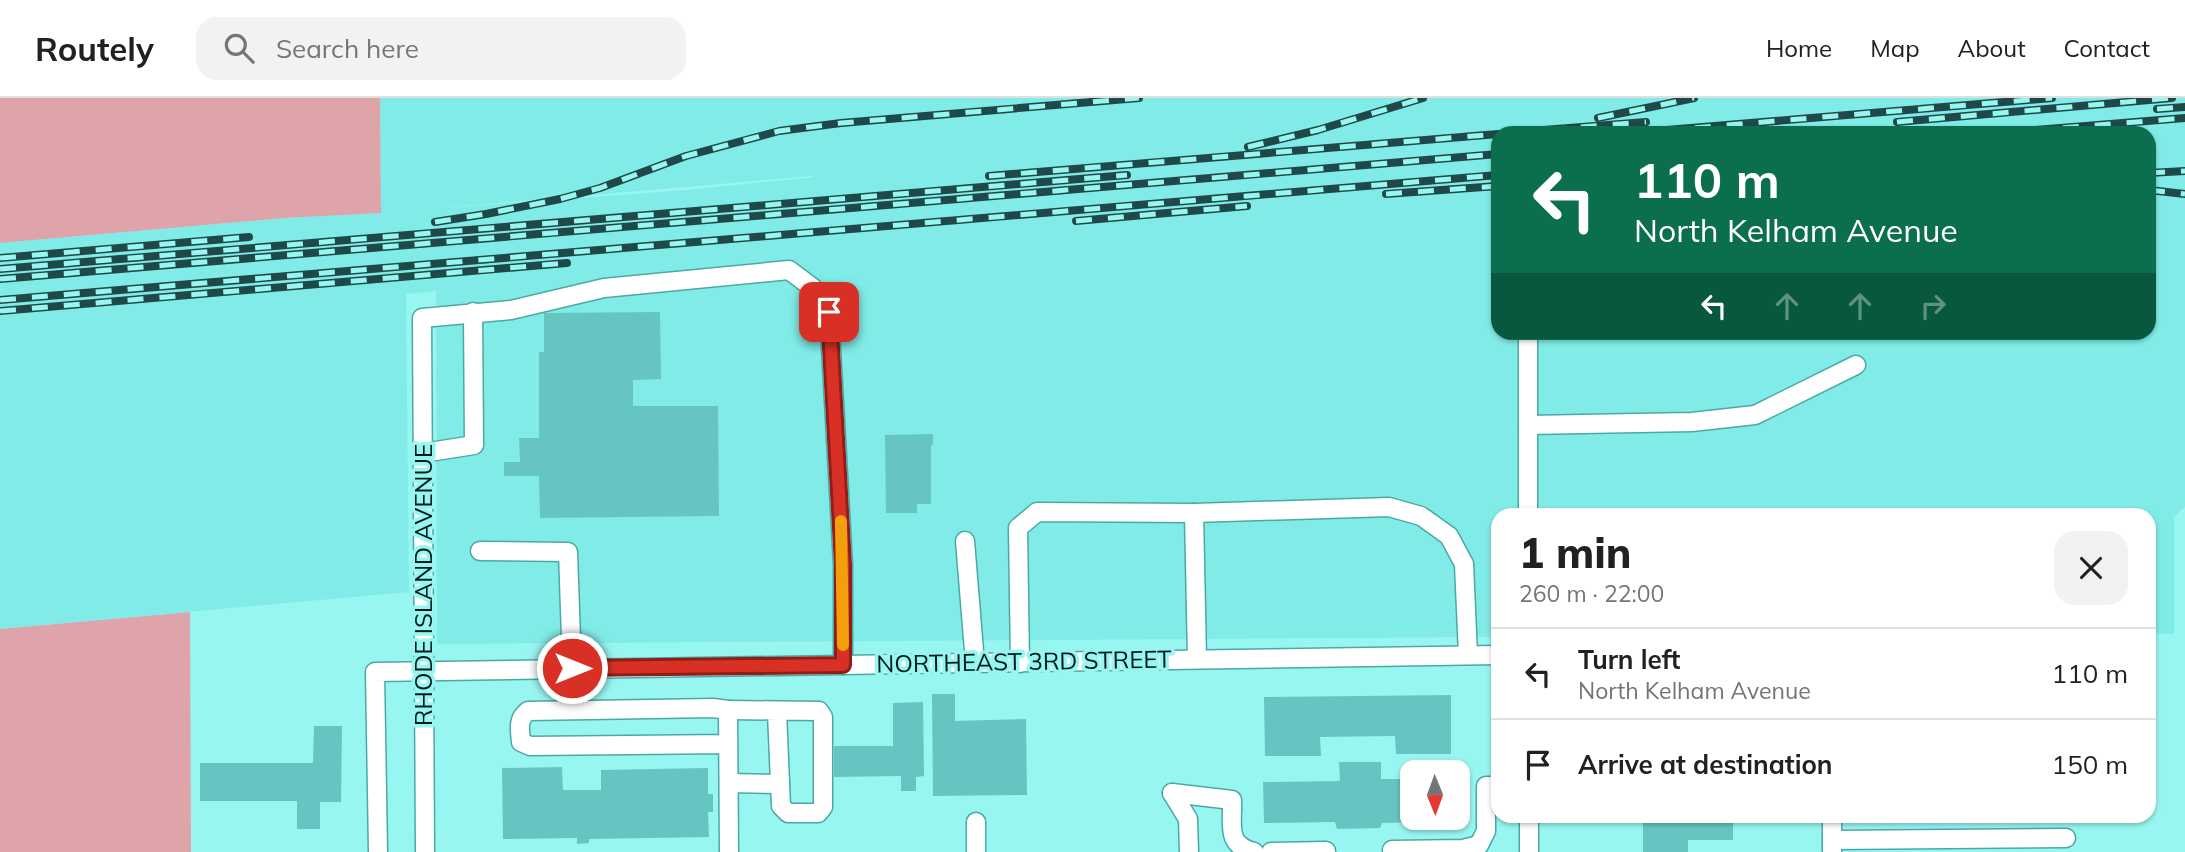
<!DOCTYPE html>
<html lang="en">
<head>
<meta charset="utf-8">
<style>
	:root { --surface:#fff; --page:#f2f2f2; --text:#202124; --muted:#757577; --line:#e0e0e0 }
	body { margin:0; font-family:Mulish,sans-serif; background:var(--page); color:var(--text); height:100vh; display:flex; flex-direction:column; font-size:26px; white-space:nowrap }
	* { box-sizing:border-box; margin:0 }
	p { font-size:23px; color:var(--muted) }
	.icon { flex:none; width:38px; height:38px; fill:none; stroke:currentColor; stroke-width:2; stroke-linecap:round; stroke-linejoin:round }
	.map { position:relative; flex:1; overflow:hidden }
	.details { position:absolute; left:1491px; top:410px; width:665px; height:315px; display:flex; flex-direction:column; background:var(--surface); border-radius:21px; box-shadow:0 2px 5px #0004 }
	.details>* { flex:none }
	.hud { position:absolute; left:1491px; top:28px; width:665px; height:214px; border-radius:21px; box-shadow:0 2px 5px #0004; background:#0b6e4f; color:#fff; overflow:hidden }
	.needle { width:46px; rotate:179deg }
	.fabs { position:absolute; left:1400px; top:662px; display:grid; gap:14px }
	.fabs a { display:grid; place-items:center; width:70px; height:70px; border-radius:14px; background:var(--surface); box-shadow:0 2px 5px #0004; font-size:35px }
	.pin { position:absolute; display:grid; place-items:center; width:60px; height:60px; color:#fff; margin:-30px; border-radius:14px; box-shadow:0 4px 10px #0006 }
	.me { position:absolute; width:77px; margin:-38px; rotate:90deg; stroke-linejoin:round; filter:drop-shadow(0 0 5px #0008) }
	.turn { display:flex; align-items:center; gap:24px; height:147px; padding:0 28px; font-size:32px }
	.turn .icon { width:91px; height:91px; stroke-width:2.5 }
	.turn b { display:block; font-size:49px; line-height:60px }
	.lanes { display:flex; align-items:center; height:66px; padding:0 28px; background:#0003; justify-content:center; gap:35px; direction:ltr }
	.lanes .off { opacity:.35 }
	.round { display:grid; place-items:center; flex:none; width:74px; height:74px; border-radius:21px; background:var(--page) }
	.overview { display:flex; align-items:center; justify-content:space-between; height:119px; padding:0 28px }
	h1 { font-size:42px; font-weight:800; line-height:52px }
	ul { padding:0; list-style:none }
	li { display:flex; align-items:center; gap:21px; height:91px; padding:0 28px; border-top:2px solid var(--line) }
	li div { flex:1 }
	li b { display:block; font-size:26px }
	li em { font-style:normal }
	header { display:flex; align-items:center; gap:42px; box-sizing:border-box; height:98px; padding:0 35px; background:var(--surface); border-bottom:2px solid var(--line) }
	header strong { font-size:33px }
	nav { display:flex; gap:38px; margin-inline-start:auto; font-size:24px }
	.search { width:490px; height:63px; background:var(--page); display:flex; align-items:center; gap:18px; box-sizing:border-box; padding:0 24px; border-radius:21px; color:var(--muted); font-size:26px }
	.map>svg:first-child { display:block }
</style>
</head>
<body>
<header>
<strong>Routely</strong>
<div class="search"><svg class="icon" aria-label="search" viewBox="0 0 24 24"><circle cx="10" cy="10" r="6"/><path d="M15 15l6 6"/></svg>Search here</div>
<nav><a>Home</a><a>Map</a><a>About</a><a>Contact</a></nav>
</header>
<div class="map">
<svg width="2185" height="754" viewBox="0 0 2185 754">
	<rect width="100%" height="100%" fill="#98f6f1"/>
	<path fill="#81ece7" fill-rule="evenodd" d="M380 0H2185V409L2174 419V536H2149V416H1498V539L437 546 436 193 406 196 409 494 0 531V145L285 120 381 115ZM1498 35H2149V234H1498ZM813 79 687 92 428 111 813 78Z"/>
	<g fill="#dea4aa">
		<polygon points="0,0 380,0 381,115 285,120 0,145"/>
		<polygon points="190,514 191,754 0,754 0,531"/>
	</g>
	<g fill="#67c5c1">
		<polygon points="660,214 661,281 633,282 633,308 718,308 719,418 540,420 539,378 504,378 504,364 520,364 519,340 539,340 539,254 544,254 544,215"/>
		<polygon points="933,336 933,347 931,347 931,406 917,406 917,415 886,415 885,337"/>
		<polygon points="932,596 955,596 955,623 1026,621 1027,697 933,698"/>
		<polygon points="1451,597 1451,656 1396,656 1395,638 1320,639 1321,658 1265,658 1264,599"/>
		<polygon points="923,604 924,678 916,679 916,693 901,693 901,678 834,679 834,648 893,648 893,605"/>
		<polygon points="314,628 342,628 341,704 320,704 320,731 297,731 297,703 200,703 200,665 313,665"/>
		<polygon points="1339,664 1381,664 1381,681 1412,681 1412,719 1456,719 1456,723 1382,725 1380,730 1337,731 1335,724 1264,725 1263,684 1340,683"/>
		<polygon points="562,669 563,692 601,692 601,672 708,670 708,696 713,696 713,714 708,714 709,739 589,741 589,745 577,746 577,740 503,741 502,670"/>
		<polygon points="1643,718 1733,718 1733,742 1688,742 1688,754 1643,754"/>
	</g>
	<g fill="none" stroke-linecap="round" stroke-linejoin="round">
		<defs>
			<g id="minor">
				<polyline points="1528,234 1528,416"/>
				<polyline points="1528,327 1692,324 1755,317 1856,267"/>
				<polyline points="423,355 474,347 473,214"/>
				<polyline points="1194,415 1389,409 1421,418 1449,438 1464,466 1468,557"/>
				<polyline points="965,443 975,565"/>
				<polyline points="480,453 568,454 572,570"/>
				<polyline points="1020,565 1018,430 1037,414 1194,415 1197,561"/>
				<polyline points="728,612 819,613 823,619 823,709 818,715 788,715 781,708 777,614"/>
				<path d="M728 646 530 648 521 644C520 632 517 621 528 613L713 610 728 612 729 754"/>
				<polyline points="729,685 780,686"/>
				<path d="M1172 695 1232 702C1233 726 1225 747 1254 754"/>
				<polyline points="1172,695 1188,721 1189,754"/>
				<polyline points="1529,718 1529,754"/>
				<polyline points="1832,718 1832,752"/>
				<polyline points="976,724 976,754"/>
				<polyline points="1832,742 2066,740"/>
				<polyline points="1392,752 1463,751 1479,747 1486,733 1486,688 1498,688"/>
				<polyline points="378,754 375,574 1498,557"/>
				<polyline points="425,754 422,220 511,212 604,190 789,172 813,190 829,214 843,467 843,567"/>
				<polyline points="1271,754 1326,753"/>
			</g>
		</defs>
		<use href="#minor" stroke="#4aa9a5" stroke-width="21"/>
		<use href="#minor" stroke="#fff" stroke-width="18"/>
		<defs>
			<g id="rail">
				<polyline points="2157,11 2185,9"/>
				<polyline points="1598,20 1694,0"/>
				<polyline points="1897,24 2172,0"/>
				<polyline points="1517,34 1646,24"/>
				<polyline points="1631,35 2052,0"/>
				<polyline points="1872,35 1913,32"/>
				<polyline points="1999,35 2185,20"/>
				<polyline points="1248,49 1318,32 1423,0"/>
				<polyline points="2149,75 2185,73"/>
				<polyline points="989,78 1498,36"/>
				<polyline points="2149,92 2185,96"/>
				<polyline points="1386,96 1498,88"/>
				<polyline points="1076,123 1247,108"/>
				<polyline points="435,124 486,116 560,101 600,90 686,58 779,33 841,25 1139,0"/>
				<polyline points="0,160 249,139"/>
				<polyline points="0,171 1127,77"/>
				<polyline points="0,181 1498,56"/>
				<polyline points="0,202 1498,77"/>
				<polyline points="0,213 567,165"/>
			</g>
		</defs>
		<use href="#rail" stroke="#1f4948" stroke-width="8"/>
		<use href="#rail" stroke="#98f6f1" stroke-width="5" stroke-dasharray="16" stroke-linecap="butt"/>
	</g>
	<g fill="none" stroke-linecap="round" stroke-linejoin="round">
		<defs>
			<polyline id="route" points="572,570 843,567 843,467 829,214"/>
		</defs>
		<use href="#route" stroke="#8d1f18" stroke-width="18"/>
		<use href="#route" stroke="#d93025" stroke-width="12"/>
		<polyline stroke="#f59e0b" stroke-width="12" points="841,423 843,547"/>
	</g>
	<g text-anchor="middle" stroke-width="7" stroke-linejoin="round" paint-order="stroke">
		<g font-size="24" fill="#001d1c" stroke="#98f6f1">
			<text transform="translate(424 487) rotate(-90)" y="8">RHODE ISLAND AVENUE</text>
			<text transform="translate(1024 564) rotate(-1)" y="8">NORTHEAST 3RD STREET</text>
		</g>
	</g>
</svg>
<div class="fabs">
<a><svg class="needle" viewBox="-14 -14 28 28"><path d="M0-13l5 13h-10z" fill="#e53935"/><path d="M0 13l5-13h-10z" fill="#757577"/></svg></a>
</div>
<div class="pin" style="left:829px;top:214px;background:#d93025"><svg class="icon" aria-label="arrive" viewBox="0 0 24 24"><path d="M6 21V4h12l-3 4 3 4H6"/></svg></div>
<svg class="me" style="left:572px;top:570px" viewBox="-20 -20 40 40"><circle r="17" fill="#d93025" stroke="#fff" stroke-width="3"/><path d="M0-11L8 9 0 5-8 9z" fill="#fff"/></svg>
<div class="hud">
<div class="turn"><svg class="icon" aria-label="left" viewBox="0 0 24 24"><path d="M17 20v-9H6M10 6l-5 5 5 5"/></svg><div><b>110 m</b>North Kelham Avenue</div></div>
<div class="lanes"><svg class="icon" aria-label="left" viewBox="0 0 24 24"><path d="M17 20v-9H6M10 6l-5 5 5 5"/></svg><svg class="icon off" aria-label="ahead" viewBox="0 0 24 24"><path d="M12 20V5M6 11l6-6 6 6"/></svg><svg class="icon off" aria-label="ahead" viewBox="0 0 24 24"><path d="M12 20V5M6 11l6-6 6 6"/></svg><svg class="icon off" aria-label="right" viewBox="0 0 24 24"><path d="M7 20v-9h11M14 6l5 5-5 5"/></svg></div>
</div>
<section class="details">
<div class="overview"><div><h1>1 min</h1><p>260 m · 22:00</p></div><a class="round"><svg class="icon" aria-label="close" viewBox="0 0 24 24"><path d="M6 6l12 12M18 6L6 18"/></svg></a></div>
<ul>
<li><svg class="icon" aria-label="left" viewBox="0 0 24 24"><path d="M17 20v-9H6M10 6l-5 5 5 5"/></svg><div><b>Turn left</b><p>North Kelham Avenue</p></div><em>110 m</em></li>
<li><svg class="icon" aria-label="arrive" viewBox="0 0 24 24"><path d="M6 21V4h12l-3 4 3 4H6"/></svg><div><b>Arrive at destination</b></div><em>150 m</em></li>
</ul>
</section>
</div>
</body>
</html>
